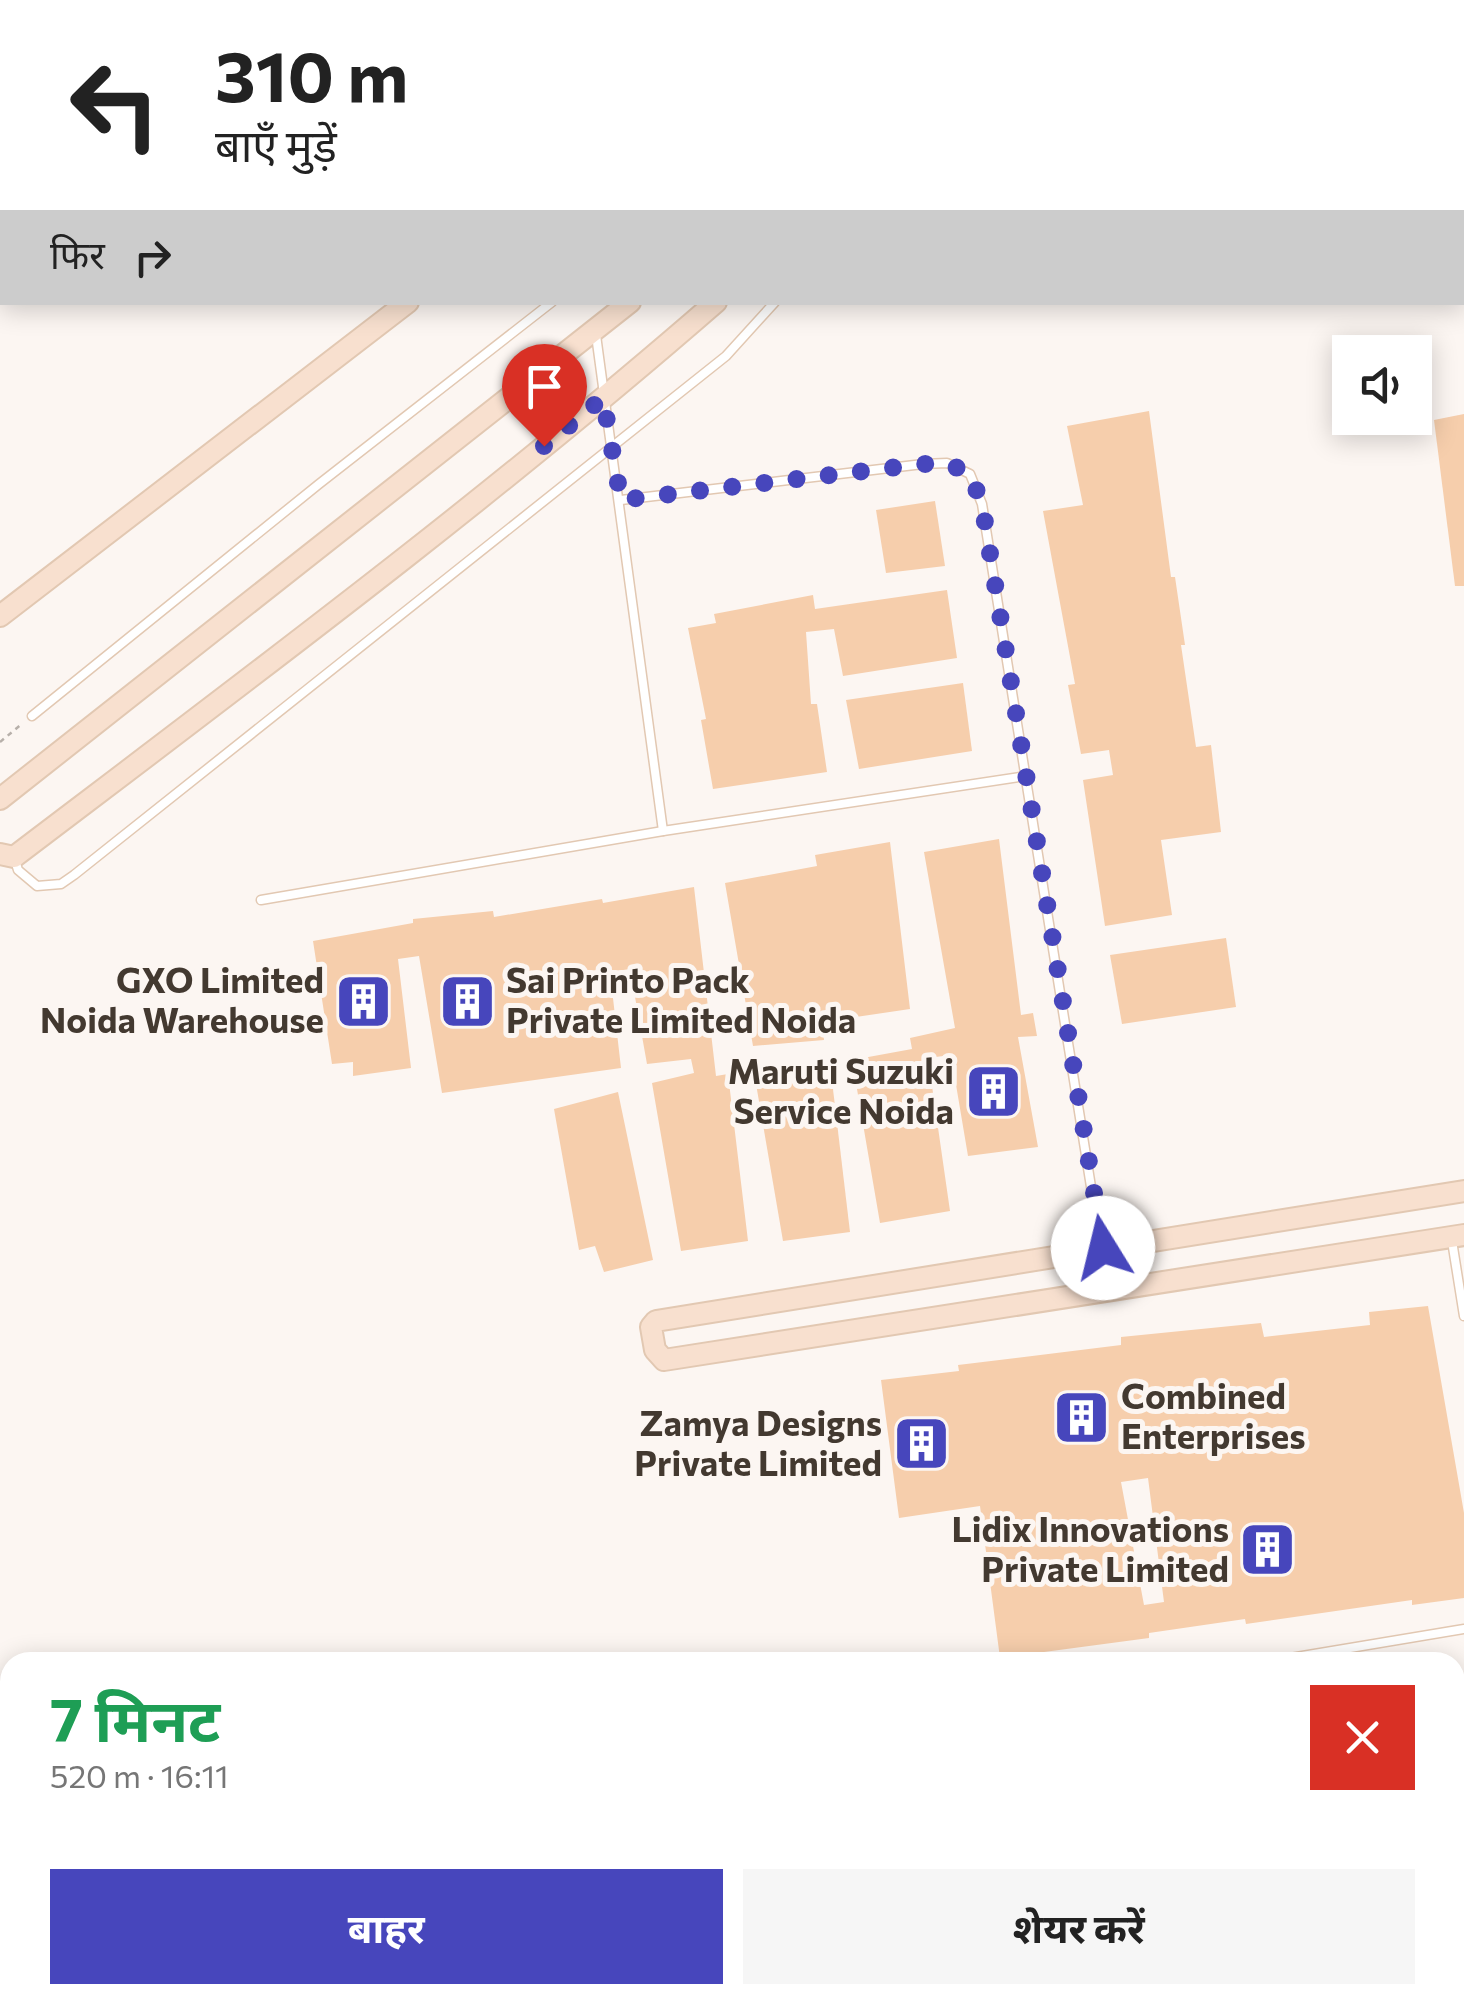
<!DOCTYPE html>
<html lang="hi">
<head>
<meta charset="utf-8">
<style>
	:root { --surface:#fff; --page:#f6f6f6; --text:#222; --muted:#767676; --accent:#4746bc }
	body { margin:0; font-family:Commissioner,"Noto Sans Devanagari",sans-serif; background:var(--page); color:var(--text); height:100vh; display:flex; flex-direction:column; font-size:38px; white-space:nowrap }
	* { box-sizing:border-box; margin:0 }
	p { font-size:32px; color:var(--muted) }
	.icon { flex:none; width:55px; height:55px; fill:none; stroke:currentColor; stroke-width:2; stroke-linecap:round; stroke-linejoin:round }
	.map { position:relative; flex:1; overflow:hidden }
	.drawer { position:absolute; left:0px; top:1652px; width:1465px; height:352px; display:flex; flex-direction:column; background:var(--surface); border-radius:30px 30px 0 0; box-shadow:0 5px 25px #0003 }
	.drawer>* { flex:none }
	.banner { position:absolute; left:0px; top:0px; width:1465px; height:305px; box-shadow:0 5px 25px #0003; background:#fff; color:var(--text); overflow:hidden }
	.fabs { position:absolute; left:1332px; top:335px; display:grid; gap:20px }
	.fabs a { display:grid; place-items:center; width:100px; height:100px; border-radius:0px; background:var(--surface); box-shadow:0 5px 25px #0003; font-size:50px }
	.pin { position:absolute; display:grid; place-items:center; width:85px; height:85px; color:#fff; margin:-102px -42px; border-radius:50% 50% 50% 0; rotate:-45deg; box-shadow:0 0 10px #0007 }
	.pin .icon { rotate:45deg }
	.me { position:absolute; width:110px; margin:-55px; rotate:351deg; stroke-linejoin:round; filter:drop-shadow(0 0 8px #0008) }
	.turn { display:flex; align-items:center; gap:35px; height:210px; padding:0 50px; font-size:45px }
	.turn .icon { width:130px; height:130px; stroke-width:2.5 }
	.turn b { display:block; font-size:70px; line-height:85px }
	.then { display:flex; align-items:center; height:95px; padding:0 50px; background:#0003; gap:20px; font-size:38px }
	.round { display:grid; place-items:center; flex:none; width:105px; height:105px; border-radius:0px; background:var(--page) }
	.headline { display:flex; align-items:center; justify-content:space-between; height:170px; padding:0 50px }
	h1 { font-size:60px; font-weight:700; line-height:75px; color:#1e9e55 }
	.action { display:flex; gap:20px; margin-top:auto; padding:20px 50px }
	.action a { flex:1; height:115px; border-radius:0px; background:var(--accent); color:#fff; font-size:40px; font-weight:700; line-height:115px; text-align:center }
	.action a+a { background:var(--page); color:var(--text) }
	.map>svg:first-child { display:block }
</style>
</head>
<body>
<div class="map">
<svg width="1464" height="2004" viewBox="0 0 1464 2004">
	<rect width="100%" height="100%" fill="#fcf6f2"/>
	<g fill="#f6ceac" fill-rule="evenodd">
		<polygon points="1149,411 1171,577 1175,577 1185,645 1181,645 1196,747 1211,745 1221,832 1161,840 1172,915 1105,926 1083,780 1113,775 1109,750 1081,754 1068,685 1075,684 1043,511 1083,505 1067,426"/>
		<polygon points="1464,414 1464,586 1455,586 1434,420"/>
		<polygon points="935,501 945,566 886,573 876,510"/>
		<polygon points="947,590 957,658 843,676 834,629 806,632 811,704 817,704 827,772 713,789 701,720 706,719 688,628 716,623 714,614 813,595 815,609"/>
		<polygon points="963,683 972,751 859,769 846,700"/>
		<polygon points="999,839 1021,1015 1033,1013 1037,1036 1018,1037 1038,1147 968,1156 951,1055 928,1058 950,1211 880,1223 852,1060 912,1049 910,1038 955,1028 924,852"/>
		<polygon points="890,842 910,1009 822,1022 824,1040 753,1046 725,883 817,866 815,855"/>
		<polygon points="694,887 716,1076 728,1074 748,1241 681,1251 652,1083 694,1073 691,1059 647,1064 630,969 610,972 621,1068 442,1093 419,956 398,959 411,1068 353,1076 353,1062 332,1064 313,941 413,923 413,919 493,911 494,917 602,899 603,903"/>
		<polygon points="1226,938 1236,1007 1122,1024 1110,955"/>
		<polygon points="830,1064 850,1232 783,1241 755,1078"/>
		<polygon points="618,1092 653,1260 604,1272 595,1246 579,1250 554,1109"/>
		<path d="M1428 1306 1464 1513V1598L1412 1605V1600L1246 1624 1245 1619 1149 1633V1638L1000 1658 980 1506 899 1518 881 1380 959 1371 958 1365 1121 1345V1337L1261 1323 1264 1337 1370 1325 1369 1312ZM1148 1478 1164 1602 1144 1605 1121 1482Z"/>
	</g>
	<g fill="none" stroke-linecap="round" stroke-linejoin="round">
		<defs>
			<g id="lane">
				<polyline points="821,2 823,0"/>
				<polyline points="1011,2 1013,0"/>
				<polyline points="596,335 663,831"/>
				<polyline points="621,500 923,464 947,463 970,474 982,504 1107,1287"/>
				<polyline points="32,716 319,484 552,302"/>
				<polyline points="14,857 18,870 37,886 61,884 74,875 726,356 775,302"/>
				<polyline points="261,900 663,831 1026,776"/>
				<polyline points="1452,1241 1464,1316"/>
				<polyline points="1266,1662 1464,1629"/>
				<polyline points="1091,1995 1126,2004"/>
				<polyline points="1309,1995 1311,2004"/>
			</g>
			<polyline id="street" points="0,234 2,234"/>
			<g id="secondary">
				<polyline points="705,2 707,0"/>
				<polyline points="887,2 889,0"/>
				<polyline points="955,2 957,0"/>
				<polyline points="0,616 408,302"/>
				<polyline points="0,799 630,302"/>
				<path d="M0 854 14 857C251 677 491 498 716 302"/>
				<polyline points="1464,1191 656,1321 651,1327 655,1350 664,1360 1464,1235"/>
			</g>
		</defs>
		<use href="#lane" stroke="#e2c8b2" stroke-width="11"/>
		<use href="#street" stroke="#e2c8b2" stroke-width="19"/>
		<use href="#secondary" stroke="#e2c8b2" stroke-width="24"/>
		<polyline stroke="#b7b0aa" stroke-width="2.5" stroke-dasharray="5 5" stroke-linecap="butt" points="0,742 23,723"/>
		<use href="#lane" stroke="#fff" stroke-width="8"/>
		<use href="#street" stroke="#fff" stroke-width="15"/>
		<use href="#secondary" stroke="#f8e0cf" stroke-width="20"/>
	</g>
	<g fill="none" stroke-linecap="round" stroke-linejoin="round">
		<polyline stroke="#4746bc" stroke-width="18" stroke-dasharray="0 32.4" points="544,446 603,398 621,500 923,464 947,463 970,474 982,504 1103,1248"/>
	</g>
	<defs>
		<symbol id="building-square" viewBox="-11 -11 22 22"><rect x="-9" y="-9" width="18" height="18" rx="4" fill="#4746bc" stroke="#fcf6f2"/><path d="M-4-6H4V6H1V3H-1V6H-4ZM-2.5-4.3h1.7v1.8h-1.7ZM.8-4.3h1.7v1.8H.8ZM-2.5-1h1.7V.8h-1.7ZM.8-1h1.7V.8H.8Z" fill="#fff"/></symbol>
	</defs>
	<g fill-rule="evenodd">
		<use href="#building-square" x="332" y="970" width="63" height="63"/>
		<use href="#building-square" x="436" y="970" width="63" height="63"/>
		<use href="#building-square" x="962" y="1060" width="63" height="63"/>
		<use href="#building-square" x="1050" y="1386" width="63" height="63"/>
		<use href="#building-square" x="890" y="1412" width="63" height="63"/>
		<use href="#building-square" x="1236" y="1518" width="63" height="63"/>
	</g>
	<g text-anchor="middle" stroke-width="10" stroke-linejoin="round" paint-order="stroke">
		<g font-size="35" font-weight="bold" fill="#433930" stroke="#fcf6f2" text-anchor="end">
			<text x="324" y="993">GXO Limited<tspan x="324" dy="40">Noida Warehouse</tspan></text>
			<text x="506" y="993" text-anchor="start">Sai Printo Pack<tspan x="506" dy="40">Private Limited Noida</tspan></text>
			<text x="954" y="1084">Maruti Suzuki<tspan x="954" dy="40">Service Noida</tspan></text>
			<text x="1121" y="1409" text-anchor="start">Combined<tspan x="1121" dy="40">Enterprises</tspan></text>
			<text x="882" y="1436">Zamya Designs<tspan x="882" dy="40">Private Limited</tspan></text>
			<text x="1229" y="1542">Lidix Innovations<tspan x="1229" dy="40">Private Limited</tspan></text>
		</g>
	</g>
</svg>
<div class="fabs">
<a><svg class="icon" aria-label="sound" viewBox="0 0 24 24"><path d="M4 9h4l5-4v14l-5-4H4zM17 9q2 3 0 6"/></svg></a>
</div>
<div class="pin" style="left:544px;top:446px;background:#d93025"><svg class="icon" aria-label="arrive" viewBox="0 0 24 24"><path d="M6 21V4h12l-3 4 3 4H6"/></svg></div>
<svg class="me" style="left:1103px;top:1248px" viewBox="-20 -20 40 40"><circle r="19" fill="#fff"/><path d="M0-13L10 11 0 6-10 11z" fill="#4746bc"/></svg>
<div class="banner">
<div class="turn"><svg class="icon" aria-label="left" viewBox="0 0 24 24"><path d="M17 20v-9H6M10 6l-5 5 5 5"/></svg><div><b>310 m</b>बाएँ मुड़ें</div></div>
<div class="then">फिर<svg class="icon" aria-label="right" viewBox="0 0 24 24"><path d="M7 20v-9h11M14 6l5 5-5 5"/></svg></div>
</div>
<section class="drawer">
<div class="headline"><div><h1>7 मिनट</h1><p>520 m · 16:11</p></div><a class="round" style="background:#d93025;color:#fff"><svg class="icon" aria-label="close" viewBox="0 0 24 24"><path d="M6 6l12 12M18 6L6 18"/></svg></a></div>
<div class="action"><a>बाहर</a><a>शेयर करें</a></div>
</section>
</div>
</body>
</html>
